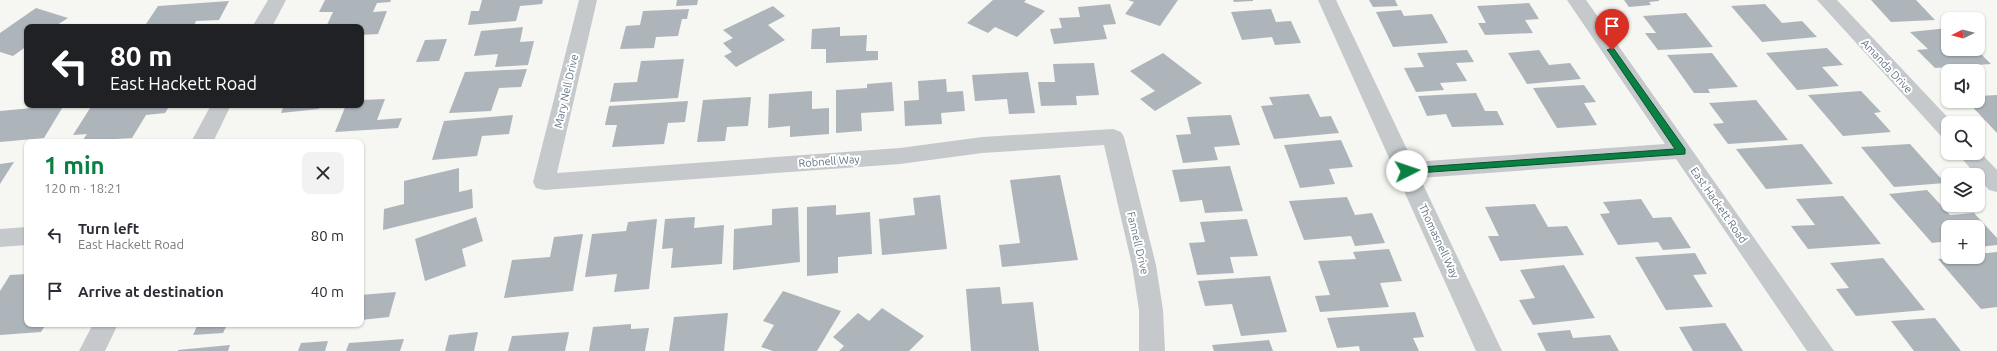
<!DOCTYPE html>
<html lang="en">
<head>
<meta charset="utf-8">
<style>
	:root { --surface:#fff; --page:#f2f2f3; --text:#2b2b33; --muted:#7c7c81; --accent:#0b8043 }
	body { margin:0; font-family:Ubuntu,sans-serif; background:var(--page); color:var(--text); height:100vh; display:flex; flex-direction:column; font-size:15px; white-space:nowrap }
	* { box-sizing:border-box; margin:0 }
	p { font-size:13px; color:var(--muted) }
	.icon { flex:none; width:22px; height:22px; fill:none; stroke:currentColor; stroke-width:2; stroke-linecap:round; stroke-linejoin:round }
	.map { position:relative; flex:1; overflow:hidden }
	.panel { position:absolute; left:24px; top:139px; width:340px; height:188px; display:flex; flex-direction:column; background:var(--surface); border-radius:8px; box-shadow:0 1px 3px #0004 }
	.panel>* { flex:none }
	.hud { position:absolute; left:24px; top:24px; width:340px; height:84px; border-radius:8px; box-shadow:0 1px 3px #0004; background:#202124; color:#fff; overflow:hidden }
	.needle { width:26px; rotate:264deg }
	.fabs { position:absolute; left:1941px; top:12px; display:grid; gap:8px }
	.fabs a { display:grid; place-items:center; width:44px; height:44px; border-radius:8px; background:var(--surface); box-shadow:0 1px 3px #0004; font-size:20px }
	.pin { position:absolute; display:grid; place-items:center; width:34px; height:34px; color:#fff; margin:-41px -17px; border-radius:50% 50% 50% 0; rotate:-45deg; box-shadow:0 0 4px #0007 }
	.pin .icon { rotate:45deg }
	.me { position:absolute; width:44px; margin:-22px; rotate:86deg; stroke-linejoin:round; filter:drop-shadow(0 0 3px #0008) }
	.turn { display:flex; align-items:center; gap:14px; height:84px; padding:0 20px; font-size:18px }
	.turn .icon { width:52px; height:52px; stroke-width:2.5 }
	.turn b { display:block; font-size:28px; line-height:34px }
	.round { display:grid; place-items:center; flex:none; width:42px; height:42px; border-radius:8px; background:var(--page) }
	.overview { display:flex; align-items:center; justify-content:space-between; height:68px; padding:0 20px }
	h1 { font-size:24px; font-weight:700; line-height:30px; color:var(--accent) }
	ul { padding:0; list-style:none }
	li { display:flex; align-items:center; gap:12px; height:56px; padding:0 20px }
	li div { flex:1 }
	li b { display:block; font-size:15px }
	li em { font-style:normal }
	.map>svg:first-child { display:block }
</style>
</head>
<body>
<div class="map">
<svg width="1997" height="351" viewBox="0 0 1997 351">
	<rect width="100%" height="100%" fill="#f6f6f2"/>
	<g fill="#adb5bb">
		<polygon points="325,0 391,0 390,2 377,3 373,12 387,11 378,34 361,35 361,27 326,27 333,12 319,12"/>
		<polygon points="482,0 543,0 542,4 520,6 516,21 468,25 471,11 479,11"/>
		<polygon points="677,0 698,0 697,5 676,6"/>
		<polygon points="993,0 1026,0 1024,2 1045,11 1017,37 995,27 988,33 967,23"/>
		<polygon points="1128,0 1178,0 1160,26 1125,14 1134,2"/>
		<polygon points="1233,0 1253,0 1253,1 1234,2"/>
		<polygon points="1369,0 1395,0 1398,6 1373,7"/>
		<polygon points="1624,0 1659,0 1659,1 1649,2 1651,5 1629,7"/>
		<polygon points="1871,0 1916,0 1935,20 1891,22"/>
		<polygon points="229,1 219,20 196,21 193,27 144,27 158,6"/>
		<polygon points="1529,3 1539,19 1525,20 1533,33 1485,35 1478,23 1486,23 1477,6"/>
		<polygon points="1110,4 1116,24 1103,25 1107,39 1054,44 1050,29 1062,28 1059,18 1080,17 1078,7"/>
		<polygon points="1765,4 1782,23 1802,21 1817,37 1762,42 1731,6"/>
		<polygon points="773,6 785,16 768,25 785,40 736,67 724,56 732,52 723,43 733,38 723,30"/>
		<polygon points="36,8 68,18 54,27 27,27 27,46 13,56 0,52 0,33"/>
		<polygon points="689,9 687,19 682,19 678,36 656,37 654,48 620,49 626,26 640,25 643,11"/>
		<polygon points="1271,9 1276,22 1291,21 1301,43 1275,45 1272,37 1242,40 1231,12"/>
		<polygon points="1401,10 1404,16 1432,14 1448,43 1393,47 1376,12"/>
		<polygon points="1686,13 1713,47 1658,50 1645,33 1656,33 1643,16"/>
		<polygon points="523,27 520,42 534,41 528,65 495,67 498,54 474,56 481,31"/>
		<polygon points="840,27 840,36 867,35 866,51 878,51 878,60 826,63 826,49 811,49 812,29"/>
		<polygon points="1948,28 1948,49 1976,49 1991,64 1935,68 1917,50 1928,49 1910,32"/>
		<polygon points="447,39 439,61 416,62 425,40"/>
		<polygon points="1827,48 1843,65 1822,67 1839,86 1797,90 1766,53"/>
		<polygon points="1467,50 1474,62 1456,63 1467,81 1440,83 1444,90 1416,92 1404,68 1424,67 1417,53"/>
		<polygon points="1539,50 1549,65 1570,63 1581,79 1527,84 1508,53"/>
		<polygon points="1163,53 1202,83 1155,111 1140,99 1155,91 1130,71"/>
		<polygon points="1712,53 1738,87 1708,89 1710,93 1694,93 1667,55"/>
		<polygon points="684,59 678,98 610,102 614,83 637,82 641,61"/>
		<polygon points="27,61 27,87 25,88 25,62"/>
		<polygon points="1094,63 1099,95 1076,96 1077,105 1041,106 1038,82 1055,82 1053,64"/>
		<polygon points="527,69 521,87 499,88 491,111 449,113 465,72"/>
		<polygon points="1028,72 1035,113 1009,114 1007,99 975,101 972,75"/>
		<polygon points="946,79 947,92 963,91 965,111 941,113 942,124 905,126 904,101 919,100 918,81"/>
		<polygon points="892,82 894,111 861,113 862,131 836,133 836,90 867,88 867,84"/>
		<polygon points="1584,85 1596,102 1584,103 1597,125 1557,128 1533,88"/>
		<polygon points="812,91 812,109 829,108 829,134 790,137 790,126 768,128 769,94"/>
		<polygon points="1861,91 1881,112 1874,113 1891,132 1843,136 1808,95"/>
		<polygon points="1476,93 1485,111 1497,111 1504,125 1452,127 1446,114 1427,116 1418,96"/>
		<polygon points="1309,94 1320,117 1331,116 1339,133 1274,139 1261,106 1273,105 1269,97"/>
		<polygon points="1997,95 1997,133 1967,101 1978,101 1978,96"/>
		<polygon points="751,97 748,126 727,127 725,141 697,142 703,100"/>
		<polygon points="385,99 377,120 402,118 398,128 335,132 346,105 361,105 361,100"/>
		<polygon points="1756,100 1788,140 1728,144 1713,124 1724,123 1709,103"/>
		<polygon points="688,101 685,122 668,123 664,144 612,147 617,125 605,125 609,106"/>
		<polygon points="64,105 44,138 0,142 0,111"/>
		<polygon points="92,105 170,105 165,113 146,115 132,138 82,141 87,134 73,135"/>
		<polygon points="284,105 320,105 319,109 281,113"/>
		<polygon points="513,115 509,134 482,136 477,156 432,160 444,121"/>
		<polygon points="1231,115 1240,145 1214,147 1218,160 1183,163 1176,135 1191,134 1187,117"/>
		<polygon points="1341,140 1353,167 1329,169 1335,184 1300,188 1284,145"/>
		<polygon points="1802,144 1833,184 1766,189 1736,149"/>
		<polygon points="1910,144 1945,183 1894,187 1861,147"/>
		<polygon points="14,162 0,184 0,164"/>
		<polygon points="1230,166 1243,211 1205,213 1202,200 1180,202 1172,170"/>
		<polygon points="459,168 459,192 472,189 473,208 383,230 384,209 404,204 404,181"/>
		<polygon points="1060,175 1078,260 1002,267 999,245 1020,243 1010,180"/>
		<polygon points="1927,190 1950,215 1974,213 1997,238 1997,245 1978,247 1978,227 1948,227 1948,241 1932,243 1889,194"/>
		<polygon points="940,195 947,249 882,255 879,219 915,215 913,198"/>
		<polygon points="1843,196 1881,244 1808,249 1791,226 1815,225 1796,199"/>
		<polygon points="1347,197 1355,215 1372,213 1385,243 1355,246 1351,236 1304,240 1289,201"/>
		<polygon points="1641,199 1653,218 1671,217 1691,248 1663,250 1658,242 1618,245 1600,214 1610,213 1603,202"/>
		<polygon points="1535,204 1548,227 1567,226 1584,255 1500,261 1488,236 1499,236 1485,207"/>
		<polygon points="836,205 836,215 870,212 872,254 838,257 838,273 807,276 807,207"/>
		<polygon points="798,207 800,262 733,270 734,229 772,225 772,209"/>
		<polygon points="476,217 483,241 462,249 466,266 425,281 415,239"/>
		<polygon points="695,217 694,228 724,225 722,264 671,268 673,248 662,249 665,219"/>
		<polygon points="657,219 649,289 614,292 617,274 585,277 592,234 626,231 628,222"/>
		<polygon points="1247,219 1258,256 1230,257 1234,273 1197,275 1189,243 1205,242 1200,222"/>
		<polygon points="583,234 573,291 504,298 512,260 550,257 554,237"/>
		<polygon points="1389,249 1402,281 1380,283 1389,307 1320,312 1315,296 1330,295 1318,261 1356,259 1353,252"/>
		<polygon points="1997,252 1997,307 1981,309 1938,259 1978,257 1978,254"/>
		<polygon points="1695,253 1707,274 1693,275 1713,307 1666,310 1635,257"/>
		<polygon points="1883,258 1925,310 1856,316 1836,289 1849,288 1830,263"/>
		<polygon points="1564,265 1595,318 1533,325 1519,300 1535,298 1520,270"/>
		<polygon points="27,274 27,324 46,324 41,332 0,335 0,291 10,275"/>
		<polygon points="1270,276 1287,332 1241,336 1232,304 1205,306 1198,281"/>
		<polygon points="1000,287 1002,304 1033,302 1039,351 971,351 966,289"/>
		<polygon points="783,291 841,311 817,351 773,351 761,347 774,325 763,321"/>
		<polygon points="396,292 389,317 361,320 361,295"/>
		<polygon points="882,308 924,336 909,351 839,351 844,346 833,337 858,313 869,321"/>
		<polygon points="1415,312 1424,337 1413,338 1419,351 1360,351 1359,346 1337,348 1327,318"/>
		<polygon points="728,313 724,351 669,351 674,317"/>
		<polygon points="1935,318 1961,351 1914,351 1891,321"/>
		<polygon points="1725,323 1743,351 1693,351 1679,327"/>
		<polygon points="198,324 250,324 250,325 226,327 223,333 193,335"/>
		<polygon points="631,324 631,329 649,328 645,351 589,351 593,327"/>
		<polygon points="1570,330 1573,338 1610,335 1619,351 1546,351 1537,333"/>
		<polygon points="478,332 474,351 445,351 449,335"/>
		<polygon points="569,332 565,351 508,351 512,336"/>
		<polygon points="404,339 400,351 346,351 349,343"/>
		<polygon points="1269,340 1273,351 1214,351 1212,345"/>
		<polygon points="328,341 325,351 298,351 301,343"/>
		<polygon points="230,345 228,351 178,351 178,350"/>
	</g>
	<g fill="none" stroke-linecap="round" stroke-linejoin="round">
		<g fill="#c5c9cc" fill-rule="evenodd">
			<polygon points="268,0 286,0 272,27 252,27"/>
			<polygon points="579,0 597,0 557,173 900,148 982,137 1113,129 1121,132 1124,137 1156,265 1163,310 1165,351 1139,351 1139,310 1132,265 1104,145 982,153 900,164 544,190 536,188 533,182"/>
			<polygon points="1318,0 1336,0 1413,162 1665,144 1567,0 1586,0 1834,351 1807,351 1676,159 1420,178 1502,351 1476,351"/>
			<polygon points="1817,0 1837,0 1953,123 1948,123 1948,139 1941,136"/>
			<polygon points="211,105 231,105 213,142 191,142"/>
			<polygon points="1978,150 1997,170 1997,192 1989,190 1957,153 1978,153"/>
			<polygon points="27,227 27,245 0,247 0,229"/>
			<polygon points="93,324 118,324 105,351 79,351"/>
		</g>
	</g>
	<polygon fill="#0b8043" stroke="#07532c" points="1612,48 1614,49 1685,149 1685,154 1403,174 1403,169 1407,168 1675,149 1609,52 1607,50"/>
	<g text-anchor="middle" stroke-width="4" stroke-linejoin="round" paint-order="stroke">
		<g font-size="11" fill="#637585" stroke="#fff">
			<text transform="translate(1887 66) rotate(47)" y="4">Amanda Drive</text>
			<text transform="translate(566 91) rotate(-77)" y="4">Mary Nell Drive</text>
			<text transform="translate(829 161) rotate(-4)" y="4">Robnell Way</text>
			<text transform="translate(1719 205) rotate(55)" y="4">East Hackett Road</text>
			<text transform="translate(1439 241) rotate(65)" y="4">Thomasnell Way</text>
			<text transform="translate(1138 243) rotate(77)" y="4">Fannell Drive</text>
		</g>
	</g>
</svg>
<div class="fabs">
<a><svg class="needle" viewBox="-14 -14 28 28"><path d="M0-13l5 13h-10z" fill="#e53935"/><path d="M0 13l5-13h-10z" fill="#7c7c81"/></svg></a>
<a><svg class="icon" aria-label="sound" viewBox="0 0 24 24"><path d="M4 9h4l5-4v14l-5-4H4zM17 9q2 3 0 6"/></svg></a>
<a><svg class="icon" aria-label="search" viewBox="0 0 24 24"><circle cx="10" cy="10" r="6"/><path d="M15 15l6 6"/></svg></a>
<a><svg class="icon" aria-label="layers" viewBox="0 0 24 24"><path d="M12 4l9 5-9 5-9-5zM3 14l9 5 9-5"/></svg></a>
<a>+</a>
</div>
<div class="pin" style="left:1612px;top:50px;background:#d93025"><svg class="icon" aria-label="arrive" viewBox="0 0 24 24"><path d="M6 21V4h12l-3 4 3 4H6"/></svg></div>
<svg class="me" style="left:1407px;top:171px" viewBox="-20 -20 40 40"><circle r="19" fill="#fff"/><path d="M0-13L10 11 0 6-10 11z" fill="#0b8043"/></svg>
<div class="hud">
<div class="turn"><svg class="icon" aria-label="left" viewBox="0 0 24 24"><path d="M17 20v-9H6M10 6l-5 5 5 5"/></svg><div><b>80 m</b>East Hackett Road</div></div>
</div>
<section class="panel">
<div class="overview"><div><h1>1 min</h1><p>120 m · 18:21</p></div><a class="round"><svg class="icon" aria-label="close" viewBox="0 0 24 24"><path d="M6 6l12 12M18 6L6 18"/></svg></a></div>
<ul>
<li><svg class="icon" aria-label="left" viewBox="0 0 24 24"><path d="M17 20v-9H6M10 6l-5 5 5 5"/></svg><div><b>Turn left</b><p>East Hackett Road</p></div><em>80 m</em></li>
<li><svg class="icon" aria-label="arrive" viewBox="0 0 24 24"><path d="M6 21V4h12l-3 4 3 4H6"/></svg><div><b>Arrive at destination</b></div><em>40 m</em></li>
</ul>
</section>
</div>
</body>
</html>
